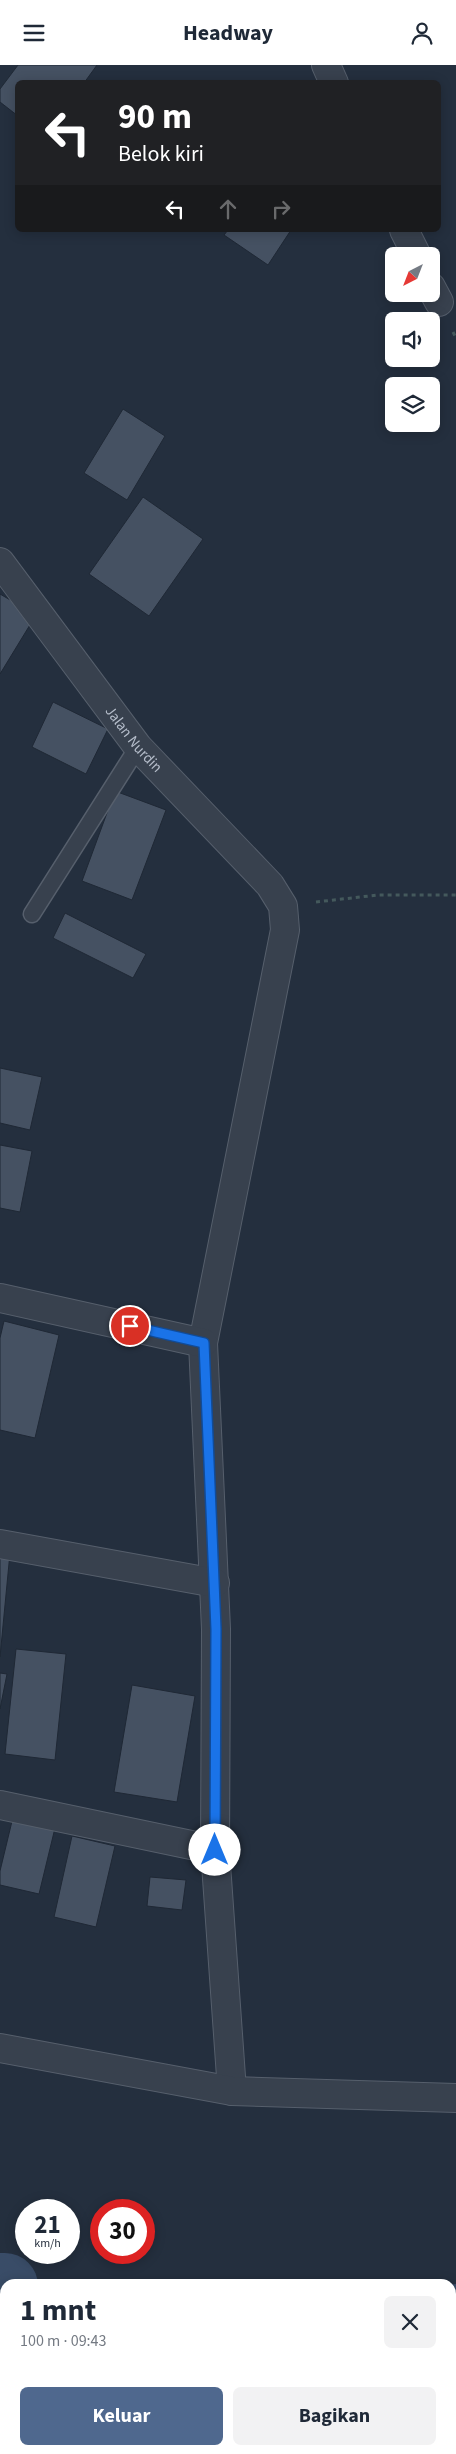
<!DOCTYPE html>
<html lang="id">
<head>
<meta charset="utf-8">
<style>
	:root { --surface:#fff; --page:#f2f2f3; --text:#1f2937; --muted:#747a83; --accent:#4f688e }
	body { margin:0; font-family:"Source Sans 3",sans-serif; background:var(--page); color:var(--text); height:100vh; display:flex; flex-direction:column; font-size:19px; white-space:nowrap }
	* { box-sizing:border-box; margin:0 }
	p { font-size:16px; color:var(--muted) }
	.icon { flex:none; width:28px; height:28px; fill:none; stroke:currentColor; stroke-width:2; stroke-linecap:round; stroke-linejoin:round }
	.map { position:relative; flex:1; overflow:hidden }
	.side { position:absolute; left:0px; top:2214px; width:456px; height:176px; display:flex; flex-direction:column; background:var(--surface); border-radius:15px 15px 0 0; box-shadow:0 2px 12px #0003 }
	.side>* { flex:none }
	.banner { position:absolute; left:15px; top:15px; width:426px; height:152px; border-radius:8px; box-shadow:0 2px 12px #0003; background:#202124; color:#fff; overflow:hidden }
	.needle { width:32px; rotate:222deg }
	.fabs { position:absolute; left:385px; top:182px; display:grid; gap:10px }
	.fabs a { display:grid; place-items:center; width:55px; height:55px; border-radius:8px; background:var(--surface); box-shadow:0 2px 12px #0003; font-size:25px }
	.speed { position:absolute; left:15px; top:2134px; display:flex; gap:10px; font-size:25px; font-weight:700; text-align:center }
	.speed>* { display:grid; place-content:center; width:65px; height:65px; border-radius:50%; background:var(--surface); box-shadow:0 2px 12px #0003; line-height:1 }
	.speed small { font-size:12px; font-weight:400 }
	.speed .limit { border:8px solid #d22; background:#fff; color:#111 }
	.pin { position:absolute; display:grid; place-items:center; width:42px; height:42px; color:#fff; margin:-21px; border:2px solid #fff; border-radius:50%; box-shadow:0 1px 5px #0007 }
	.me { position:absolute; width:55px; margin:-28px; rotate:0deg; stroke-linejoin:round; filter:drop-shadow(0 0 4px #0008) }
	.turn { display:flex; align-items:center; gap:18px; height:105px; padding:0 20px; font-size:22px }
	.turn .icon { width:65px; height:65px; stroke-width:2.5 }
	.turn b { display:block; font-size:35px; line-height:42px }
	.lanes { display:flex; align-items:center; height:48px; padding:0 20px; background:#0003; justify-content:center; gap:25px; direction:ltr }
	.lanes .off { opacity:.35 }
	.round { display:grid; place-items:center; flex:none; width:52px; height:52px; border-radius:8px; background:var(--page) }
	.headline { display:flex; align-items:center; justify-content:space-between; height:85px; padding:0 20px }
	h1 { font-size:30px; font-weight:700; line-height:38px }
	.primary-button { display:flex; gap:10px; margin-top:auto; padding:10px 20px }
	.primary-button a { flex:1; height:58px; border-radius:8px; background:var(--accent); color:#fff; font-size:20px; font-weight:700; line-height:58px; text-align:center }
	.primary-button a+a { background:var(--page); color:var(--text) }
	header { display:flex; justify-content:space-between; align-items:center; height:65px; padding:0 20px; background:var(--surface); font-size:22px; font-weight:700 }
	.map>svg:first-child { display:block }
</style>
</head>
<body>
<header><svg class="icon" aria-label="menu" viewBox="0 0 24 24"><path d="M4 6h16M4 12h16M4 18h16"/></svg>Headway<svg class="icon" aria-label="person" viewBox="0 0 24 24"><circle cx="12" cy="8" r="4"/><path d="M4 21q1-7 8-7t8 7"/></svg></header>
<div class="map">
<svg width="456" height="2389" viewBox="0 0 456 2389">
	<rect width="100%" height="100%" fill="#242f3e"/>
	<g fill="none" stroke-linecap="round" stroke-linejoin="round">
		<g stroke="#394c67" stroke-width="66">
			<polyline points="0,2221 5,2221"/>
			<polyline points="451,2253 456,2252"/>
		</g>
	</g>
	<g fill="#455162" stroke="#1f2835">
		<polygon points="18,0 97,0 84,18 18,18 18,51 0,37 0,24"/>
		<polygon points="228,165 291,165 268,200 224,170"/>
		<polygon points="123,344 165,371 127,435 84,408"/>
		<polygon points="143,432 203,474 149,551 89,509"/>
		<polygon points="0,529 36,550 0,609"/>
		<polygon points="53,637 108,664 86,709 32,682"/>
		<polygon points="115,726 166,745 132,835 82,816"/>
		<polygon points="65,848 146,889 133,913 53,873"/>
		<polygon points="0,1003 42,1012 30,1065 0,1058"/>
		<polygon points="0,1080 32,1086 20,1147 0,1143"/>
		<polygon points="4,1256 59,1270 35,1373 0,1365 0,1273"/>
		<polygon points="0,1487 10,1488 0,1592"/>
		<polygon points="16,1584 66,1589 55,1695 5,1689"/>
		<polygon points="0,1608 7,1609 0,1644"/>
		<polygon points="132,1620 195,1631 177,1737 114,1727"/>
		<polygon points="13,1752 55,1763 39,1829 0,1820 0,1806"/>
		<polygon points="72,1771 115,1781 96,1862 54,1852"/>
		<polygon points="150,1812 186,1815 182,1845 147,1841"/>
		<polygon points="3,2264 5,2264 5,2343 0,2342 0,2274"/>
	</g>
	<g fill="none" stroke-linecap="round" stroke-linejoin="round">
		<defs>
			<polyline id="service" points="32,849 138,682"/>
			<g id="minor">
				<polyline points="326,0 334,18"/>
				<polyline points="404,165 417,191"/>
				<polyline points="431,222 439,237"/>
				<path id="s1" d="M0 497 138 682 270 820 283 841 285 865 203 1278 216 1564 215 1785 0 1740"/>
				<polyline points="0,1233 203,1278"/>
				<polyline points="0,1479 215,1518"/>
				<polyline points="215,1785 232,2026"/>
				<polyline points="0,1983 232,2026 456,2033"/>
			</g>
		</defs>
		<use href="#service" stroke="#565f6c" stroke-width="19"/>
		<use href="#minor" stroke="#565f6c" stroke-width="30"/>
		<g stroke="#44595c" stroke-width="3" stroke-dasharray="4 4" stroke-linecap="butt">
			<polyline points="453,267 456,273"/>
			<polyline points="316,837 378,830 456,830"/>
		</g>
		<use href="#service" stroke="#38414e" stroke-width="16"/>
		<use href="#minor" stroke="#38414e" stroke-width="28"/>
	</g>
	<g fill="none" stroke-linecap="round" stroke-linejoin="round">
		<defs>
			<polyline id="route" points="130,1261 204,1278 216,1564 215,1785"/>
		</defs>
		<use href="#route" stroke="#114b97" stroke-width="12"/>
		<use href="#route" stroke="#1a73e8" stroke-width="9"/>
	</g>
	<g text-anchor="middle" stroke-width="4" stroke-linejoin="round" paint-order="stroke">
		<g font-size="15" fill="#b4bcc9" stroke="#1d2633">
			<text dy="5" stroke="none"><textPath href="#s1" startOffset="222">Jalan Nurdin</textPath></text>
		</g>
	</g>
</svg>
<div class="fabs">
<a><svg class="needle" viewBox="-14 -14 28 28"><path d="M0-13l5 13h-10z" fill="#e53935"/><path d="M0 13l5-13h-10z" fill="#747a83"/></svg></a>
<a><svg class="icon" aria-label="sound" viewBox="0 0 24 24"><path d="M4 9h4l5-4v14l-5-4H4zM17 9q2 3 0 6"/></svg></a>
<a><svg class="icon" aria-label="layers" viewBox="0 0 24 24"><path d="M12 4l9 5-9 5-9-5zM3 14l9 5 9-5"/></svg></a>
</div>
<div class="speed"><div>21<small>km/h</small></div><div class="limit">30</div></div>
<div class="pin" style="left:130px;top:1261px;background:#d93025"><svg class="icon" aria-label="arrive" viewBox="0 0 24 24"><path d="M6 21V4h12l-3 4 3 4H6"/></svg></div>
<svg class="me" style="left:215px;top:1785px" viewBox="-20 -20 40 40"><circle r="19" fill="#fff"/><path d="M0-13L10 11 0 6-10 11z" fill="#1a73e8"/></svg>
<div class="banner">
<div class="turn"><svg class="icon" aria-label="left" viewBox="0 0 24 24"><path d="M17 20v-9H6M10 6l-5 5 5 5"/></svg><div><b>90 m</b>Belok kiri</div></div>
<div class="lanes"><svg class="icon" aria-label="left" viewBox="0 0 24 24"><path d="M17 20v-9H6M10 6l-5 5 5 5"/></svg><svg class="icon off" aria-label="ahead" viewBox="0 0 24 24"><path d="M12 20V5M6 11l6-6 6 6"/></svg><svg class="icon off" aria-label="right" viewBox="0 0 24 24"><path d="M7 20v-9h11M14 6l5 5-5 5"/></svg></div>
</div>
<section class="side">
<div class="headline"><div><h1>1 mnt</h1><p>100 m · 09:43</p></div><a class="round"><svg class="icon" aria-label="close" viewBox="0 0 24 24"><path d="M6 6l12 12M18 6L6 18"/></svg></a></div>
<div class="primary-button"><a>Keluar</a><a>Bagikan</a></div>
</section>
</div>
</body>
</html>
